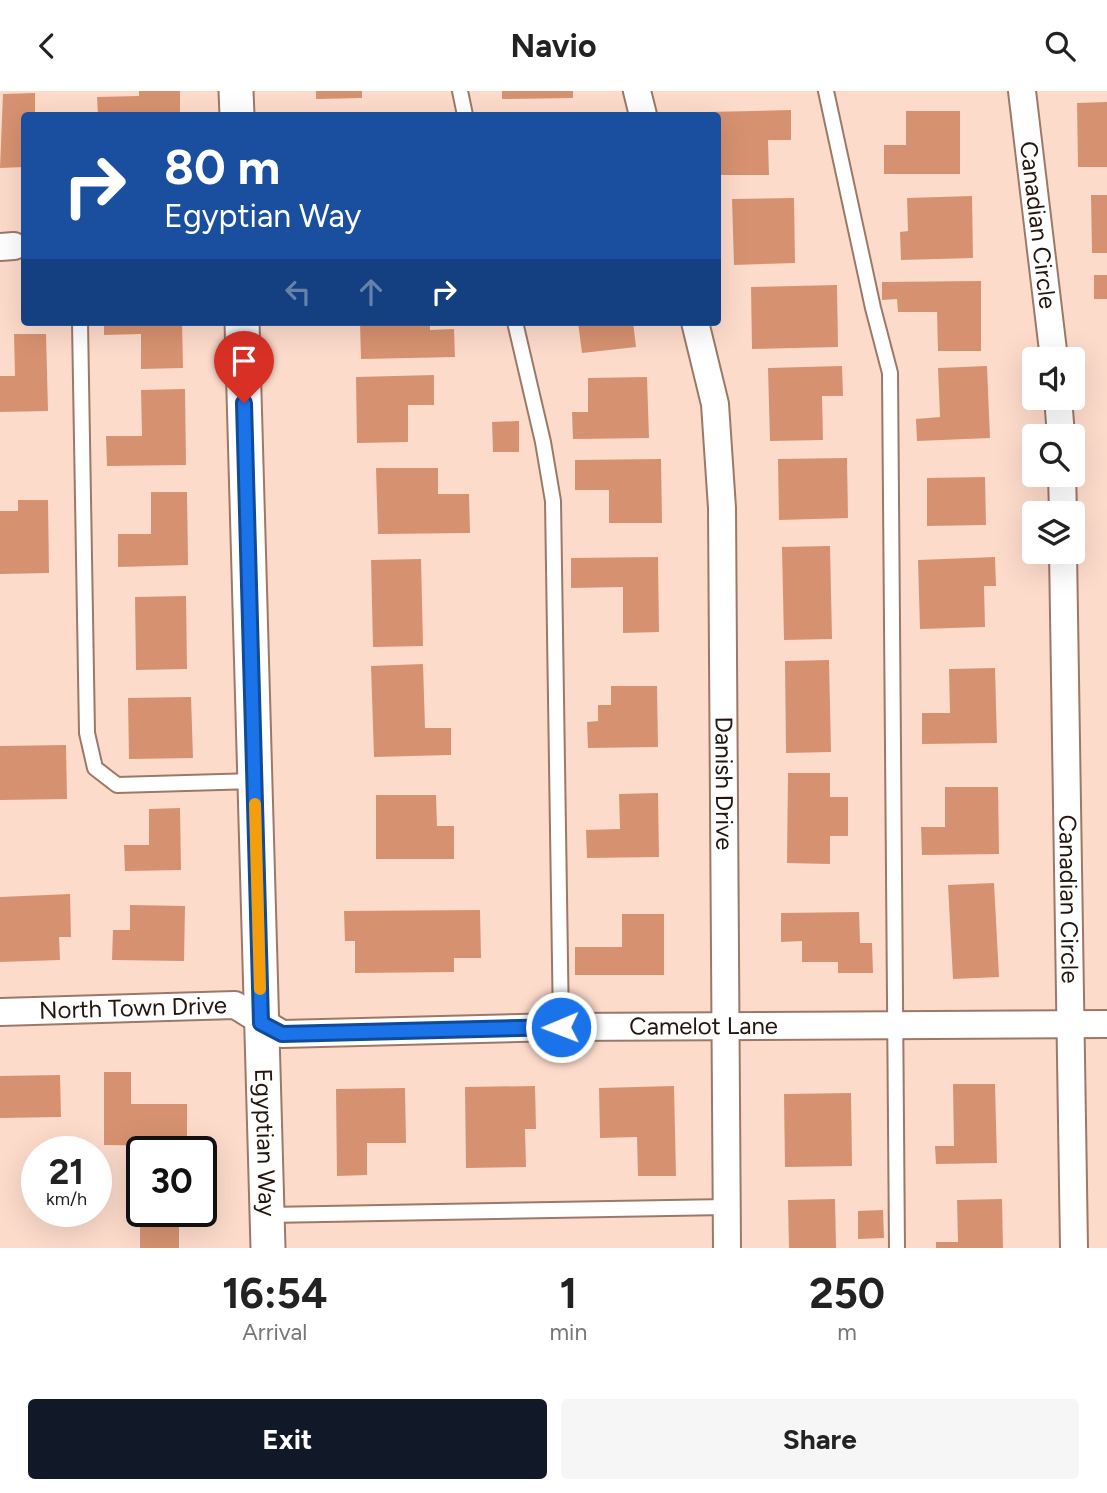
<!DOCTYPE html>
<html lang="en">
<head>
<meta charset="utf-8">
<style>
	:root { --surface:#fff; --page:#f6f6f6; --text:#222; --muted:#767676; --accent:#111827 }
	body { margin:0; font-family:Figtree,sans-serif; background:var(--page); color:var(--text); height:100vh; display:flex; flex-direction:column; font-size:26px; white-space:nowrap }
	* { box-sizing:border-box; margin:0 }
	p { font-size:23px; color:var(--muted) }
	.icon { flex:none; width:38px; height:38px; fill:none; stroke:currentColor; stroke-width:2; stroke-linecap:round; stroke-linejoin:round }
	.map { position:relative; height:1157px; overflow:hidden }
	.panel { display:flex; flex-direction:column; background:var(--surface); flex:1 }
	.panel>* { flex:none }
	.banner { position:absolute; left:21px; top:21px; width:700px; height:214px; border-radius:7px; box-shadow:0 7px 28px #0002; background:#1a4fa0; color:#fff; overflow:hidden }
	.buttons { position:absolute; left:1022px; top:256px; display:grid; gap:14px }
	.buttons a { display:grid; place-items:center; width:63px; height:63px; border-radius:7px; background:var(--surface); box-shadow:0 7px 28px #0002; font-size:35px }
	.speed { position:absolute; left:21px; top:1045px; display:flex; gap:14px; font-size:35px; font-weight:700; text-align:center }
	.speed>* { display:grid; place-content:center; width:91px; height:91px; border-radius:50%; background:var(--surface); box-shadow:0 7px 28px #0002; line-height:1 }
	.speed small { font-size:18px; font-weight:400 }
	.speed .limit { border:4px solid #111; border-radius:10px; background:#fff; color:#111 }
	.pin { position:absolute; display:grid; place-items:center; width:60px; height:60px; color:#fff; margin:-72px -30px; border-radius:50% 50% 50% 0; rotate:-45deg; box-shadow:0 0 7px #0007 }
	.pin .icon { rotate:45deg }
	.me { position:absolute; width:77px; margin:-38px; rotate:269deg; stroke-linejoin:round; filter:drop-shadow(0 0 5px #0008) }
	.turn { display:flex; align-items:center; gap:24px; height:147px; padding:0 28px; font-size:32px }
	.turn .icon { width:91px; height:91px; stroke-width:2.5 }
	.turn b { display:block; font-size:49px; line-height:60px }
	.lanes { display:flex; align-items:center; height:66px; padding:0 28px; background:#0003; justify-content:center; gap:35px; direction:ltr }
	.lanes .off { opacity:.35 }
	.eta { display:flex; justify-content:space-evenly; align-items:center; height:119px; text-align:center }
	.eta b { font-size:42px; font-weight:700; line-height:49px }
	.button { display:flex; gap:14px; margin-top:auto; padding:14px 28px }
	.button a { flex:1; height:80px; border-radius:7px; background:var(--accent); color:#fff; font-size:28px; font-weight:700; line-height:80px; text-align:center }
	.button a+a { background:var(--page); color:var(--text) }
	header { display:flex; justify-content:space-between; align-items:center; height:91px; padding:0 28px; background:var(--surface); font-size:32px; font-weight:700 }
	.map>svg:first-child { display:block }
</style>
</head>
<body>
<header><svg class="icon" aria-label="back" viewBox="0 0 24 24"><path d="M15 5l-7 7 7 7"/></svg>Navio<svg class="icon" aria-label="search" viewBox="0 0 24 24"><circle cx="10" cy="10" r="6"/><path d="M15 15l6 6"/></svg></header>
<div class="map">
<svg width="1107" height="1157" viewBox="0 0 1107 1157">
	<rect width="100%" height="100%" fill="#fddbcb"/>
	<g fill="#d69270">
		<polygon points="139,0 180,0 180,24 98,24 97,6 139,5"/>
		<polygon points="316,0 362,0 362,7 316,8"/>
		<polygon points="502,0 573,0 573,7 502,8"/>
		<polygon points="35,2 35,24 24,24 24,76 0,77 3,3"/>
		<polygon points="1107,11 1107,76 1078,76 1077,12"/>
		<polygon points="791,19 791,49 768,49 769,84 718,84 718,24 707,24 707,21"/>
		<polygon points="906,20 960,20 960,83 884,83 884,54 906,54"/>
		<polygon points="1091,104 1107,104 1107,162 1092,162"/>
		<polygon points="972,105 973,167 901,169 900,141 908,140 907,107"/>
		<polygon points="794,107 795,172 734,174 732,108"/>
		<rect x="1094" y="184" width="13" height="24"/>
		<polygon points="981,190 981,260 938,260 937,221 898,221 897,208 882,209 882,191"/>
		<polygon points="837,194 838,256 752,258 751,196"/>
		<polygon points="104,231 182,231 183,277 141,278 141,243 104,244"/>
		<polygon points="360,231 430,231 430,239 454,238 455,266 361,268"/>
		<polygon points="578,231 633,231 636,256 582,262"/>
		<polygon points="14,243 46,243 48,320 0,321 0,285 15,285"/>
		<polygon points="842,275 843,305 822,305 823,349 770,350 768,277"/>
		<polygon points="987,275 990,347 917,350 916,328 940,326 938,277"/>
		<polygon points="434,284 434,314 408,314 408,351 357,352 356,286"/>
		<polygon points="647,286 649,347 573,348 572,321 588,321 588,287"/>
		<polygon points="185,298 186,374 107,375 106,345 142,345 141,299"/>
		<polygon points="519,330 519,361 493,361 492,331"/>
		<polygon points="847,367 848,427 779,429 778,368"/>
		<polygon points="661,368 662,432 609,432 609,399 575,399 575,369"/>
		<polygon points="376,377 438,377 438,403 469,403 470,442 378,443"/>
		<polygon points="985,386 986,434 927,435 927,387"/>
		<polygon points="151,401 187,401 188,474 118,476 118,443 151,443"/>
		<polygon points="18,409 48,409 49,482 0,483 0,420 18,420"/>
		<polygon points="830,455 832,548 784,549 782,456"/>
		<polygon points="658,466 659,541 623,542 623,496 571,497 571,467"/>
		<polygon points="995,466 996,495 984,495 985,536 920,538 918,469"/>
		<polygon points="421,468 423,555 373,556 371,469"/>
		<polygon points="186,505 187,578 136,579 135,506"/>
		<polygon points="829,569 831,661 786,662 785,570"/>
		<polygon points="423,573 425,637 451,637 451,664 374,666 371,575"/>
		<polygon points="995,577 997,652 922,653 922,622 950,622 949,578"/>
		<polygon points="611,595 657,595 658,656 588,657 587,631 598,630 598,614 611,614"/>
		<polygon points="191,606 193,667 129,668 128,607"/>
		<polygon points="66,654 67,708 0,709 0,655"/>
		<polygon points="788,682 830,682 830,706 848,706 848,745 830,745 830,773 787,772"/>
		<polygon points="945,696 998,696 999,763 922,764 921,736 945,736"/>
		<polygon points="658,702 659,766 587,767 586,739 620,738 619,703"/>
		<polygon points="376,704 436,704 437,735 454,735 454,768 376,768"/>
		<polygon points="180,717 181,779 125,780 124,754 149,754 149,718"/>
		<polygon points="994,792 999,886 953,888 948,794"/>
		<polygon points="70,803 71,846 59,846 60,869 0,871 0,806"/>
		<polygon points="130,814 185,815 184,870 112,869 113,839 130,839"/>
		<polygon points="480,819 481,867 454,867 454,881 355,882 355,850 345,850 344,820"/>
		<polygon points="859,821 860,852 872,852 873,882 838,882 838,871 802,871 802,850 781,851 781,822"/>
		<polygon points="622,823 664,823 664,884 575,884 575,856 622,856"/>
		<polygon points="104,981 131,981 131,1013 187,1013 187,1055 104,1054"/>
		<polygon points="60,984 61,1026 0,1027 0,985"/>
		<polygon points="953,993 995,993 997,1072 936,1073 935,1055 954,1055"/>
		<polygon points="535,995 536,1038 525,1038 526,1076 466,1077 465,996"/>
		<polygon points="674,995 676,1085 638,1085 637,1046 600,1047 599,997"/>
		<polygon points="405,997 406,1052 367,1052 367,1084 337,1085 336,998"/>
		<polygon points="851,1002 852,1075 785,1076 784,1003"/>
		<polygon points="835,1108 836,1157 789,1157 788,1109"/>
		<polygon points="1002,1108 1003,1157 936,1157 936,1151 958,1151 957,1109"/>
		<polygon points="883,1119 884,1147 858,1148 858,1120"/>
		<rect x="140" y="1120" width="39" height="37"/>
	</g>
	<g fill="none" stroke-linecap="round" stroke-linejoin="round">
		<defs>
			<g id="service">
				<polyline points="460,0 465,24"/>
				<polyline points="826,0 873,217 890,282 897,1157"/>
				<polyline points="80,231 87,642 95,677 117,694 255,690"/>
				<polyline points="515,231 543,351 553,410 561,936"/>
				<polyline points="267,1124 727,1116"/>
			</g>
			<g id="minor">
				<polyline points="637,0 643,24"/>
				<path id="s1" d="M1022 0 1054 268"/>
				<polyline points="0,156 14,155"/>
				<path id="s2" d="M695 231 715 313 722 417 727 1157"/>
				<polyline points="1058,306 1061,345"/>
				<polyline points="1062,383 1063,422"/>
				<path id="s3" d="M1063 460 1074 1157"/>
				<path id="s4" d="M0 921 235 914 282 943 561 936 1107 933"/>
			</g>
			<g id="tertiary">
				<polyline points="236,0 237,24"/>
				<path id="s5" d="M242 231 268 1157"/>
			</g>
		</defs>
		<use href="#service" stroke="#9d7866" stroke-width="18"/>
		<use href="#minor" stroke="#9d7866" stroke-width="30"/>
		<use href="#tertiary" stroke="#9d7866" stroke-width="37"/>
		<use href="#service" stroke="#fff" stroke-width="14"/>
		<use href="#minor" stroke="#fff" stroke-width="26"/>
		<use href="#tertiary" stroke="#fff" stroke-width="33"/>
	</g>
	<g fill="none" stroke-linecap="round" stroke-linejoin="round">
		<defs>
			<polyline id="route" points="244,312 261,932 282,943 561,936"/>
		</defs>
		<use href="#route" stroke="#114b97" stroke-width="18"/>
		<use href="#route" stroke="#1a73e8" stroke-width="12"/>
		<polyline stroke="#f59e0b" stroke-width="12" points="255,713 260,898"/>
	</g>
	<g text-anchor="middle" stroke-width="5" stroke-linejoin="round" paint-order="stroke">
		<g font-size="24" fill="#24160f" stroke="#fddbcb">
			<text dy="8" stroke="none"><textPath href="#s1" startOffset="135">Canadian Circle</textPath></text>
			<text dy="8" stroke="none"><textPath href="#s2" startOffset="464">Danish Drive</textPath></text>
			<text dy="8" stroke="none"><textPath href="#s3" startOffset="348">Canadian Circle</textPath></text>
			<text dy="8" stroke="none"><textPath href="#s4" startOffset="133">North Town Drive</textPath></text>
			<text dy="8" stroke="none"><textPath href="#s4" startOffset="712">Camelot Lane</textPath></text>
			<text dy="8" stroke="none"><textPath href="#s5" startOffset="821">Egyptian Way</textPath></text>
		</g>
	</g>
</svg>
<div class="buttons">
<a><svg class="icon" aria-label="sound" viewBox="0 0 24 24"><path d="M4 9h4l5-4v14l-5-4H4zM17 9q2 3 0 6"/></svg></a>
<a><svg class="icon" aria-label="search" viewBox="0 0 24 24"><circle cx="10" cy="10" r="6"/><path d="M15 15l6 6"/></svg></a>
<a><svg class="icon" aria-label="layers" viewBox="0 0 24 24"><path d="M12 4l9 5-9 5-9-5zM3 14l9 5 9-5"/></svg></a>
</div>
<div class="speed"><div>21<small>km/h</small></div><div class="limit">30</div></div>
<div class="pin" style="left:244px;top:312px;background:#d93025"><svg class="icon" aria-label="arrive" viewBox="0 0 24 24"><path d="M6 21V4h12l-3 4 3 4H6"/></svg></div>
<svg class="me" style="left:561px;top:936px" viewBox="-20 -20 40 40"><circle r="17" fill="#1a73e8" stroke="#fff" stroke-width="3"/><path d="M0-11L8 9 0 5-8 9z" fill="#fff"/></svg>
<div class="banner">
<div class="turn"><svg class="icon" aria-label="right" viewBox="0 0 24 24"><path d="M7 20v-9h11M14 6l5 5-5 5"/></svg><div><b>80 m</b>Egyptian Way</div></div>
<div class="lanes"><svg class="icon off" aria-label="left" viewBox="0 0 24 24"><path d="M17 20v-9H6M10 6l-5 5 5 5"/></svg><svg class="icon off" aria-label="ahead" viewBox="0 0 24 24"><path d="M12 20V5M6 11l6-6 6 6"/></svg><svg class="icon" aria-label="right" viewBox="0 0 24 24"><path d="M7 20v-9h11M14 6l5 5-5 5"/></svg></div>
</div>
</div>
<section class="panel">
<div class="eta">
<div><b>16:54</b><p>Arrival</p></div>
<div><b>1</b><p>min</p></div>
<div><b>250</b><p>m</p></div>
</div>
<div class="button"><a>Exit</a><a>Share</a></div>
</section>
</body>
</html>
